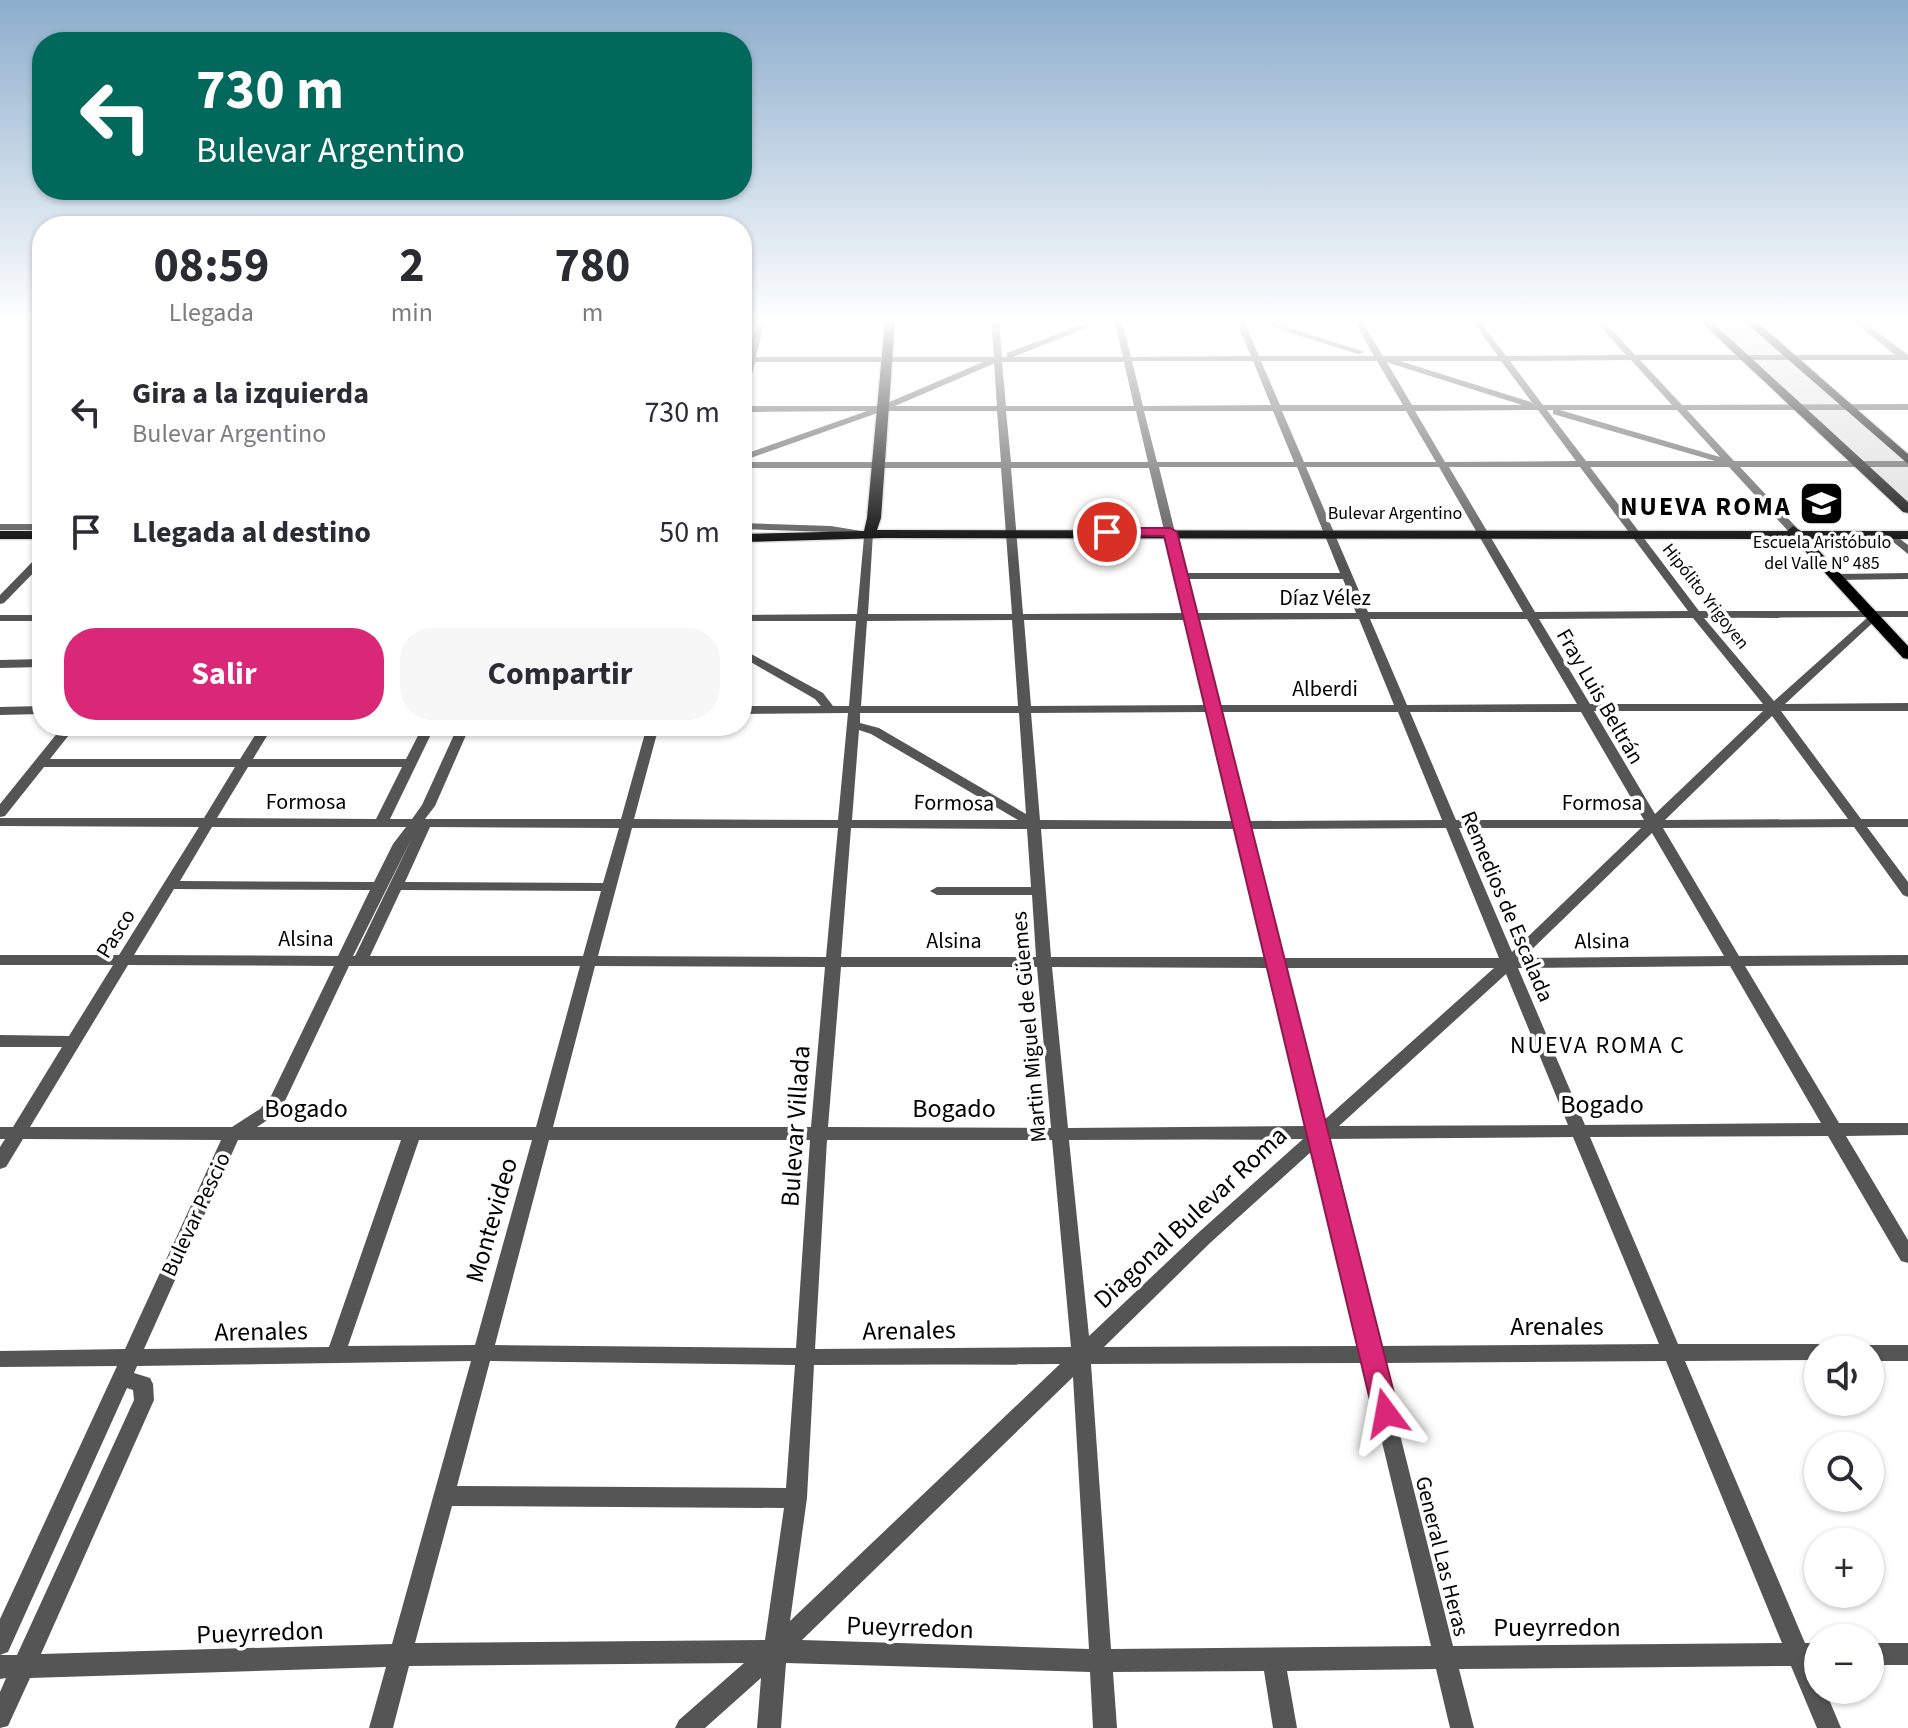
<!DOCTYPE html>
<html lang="es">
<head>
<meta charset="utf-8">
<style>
	:root { --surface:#fff; --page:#f7f7f7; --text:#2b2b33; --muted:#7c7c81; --accent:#db2777 }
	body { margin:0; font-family:"Source Sans 3",sans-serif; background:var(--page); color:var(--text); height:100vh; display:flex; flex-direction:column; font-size:30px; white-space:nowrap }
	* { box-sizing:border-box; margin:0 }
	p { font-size:26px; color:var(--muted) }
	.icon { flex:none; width:44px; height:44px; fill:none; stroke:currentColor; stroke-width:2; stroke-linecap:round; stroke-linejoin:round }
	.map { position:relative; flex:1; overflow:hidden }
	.details { position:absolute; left:32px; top:216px; width:720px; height:520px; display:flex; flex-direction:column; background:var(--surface); border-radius:32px; box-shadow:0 2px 6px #0004 }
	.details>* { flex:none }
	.guide { position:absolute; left:32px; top:32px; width:720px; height:168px; border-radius:32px; box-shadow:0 2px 6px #0004; background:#00695c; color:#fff; overflow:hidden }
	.fabs { position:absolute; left:1804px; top:1336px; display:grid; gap:16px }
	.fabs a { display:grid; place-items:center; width:80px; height:80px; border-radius:50%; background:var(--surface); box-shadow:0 2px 6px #0004; font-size:40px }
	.pin { position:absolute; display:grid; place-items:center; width:68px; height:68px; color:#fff; margin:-34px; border:4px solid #fff; border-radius:50%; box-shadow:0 2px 8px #0007 }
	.me { position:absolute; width:88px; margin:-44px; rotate:347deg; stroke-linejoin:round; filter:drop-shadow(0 0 6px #0008) }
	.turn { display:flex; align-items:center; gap:28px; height:168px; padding:0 32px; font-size:36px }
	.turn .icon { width:104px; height:104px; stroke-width:2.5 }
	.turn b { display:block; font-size:56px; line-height:68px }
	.eta { display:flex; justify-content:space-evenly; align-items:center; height:136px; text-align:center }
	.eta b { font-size:48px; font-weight:700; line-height:56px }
	.button { display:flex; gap:16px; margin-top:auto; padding:16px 32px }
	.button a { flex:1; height:92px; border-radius:32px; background:var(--accent); color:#fff; font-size:32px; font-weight:700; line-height:92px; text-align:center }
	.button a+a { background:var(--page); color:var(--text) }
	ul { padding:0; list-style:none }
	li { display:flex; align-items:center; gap:24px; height:120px; padding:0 32px }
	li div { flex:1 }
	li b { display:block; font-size:30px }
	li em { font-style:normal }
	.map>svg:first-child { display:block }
</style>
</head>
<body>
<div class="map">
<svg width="1908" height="1728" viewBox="0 0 1908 1728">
	<rect width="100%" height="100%" fill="#fff"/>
	<g fill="#dcdcdc">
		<polygon points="1710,321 1745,321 1785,356 1748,356"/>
		<polygon points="1752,360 1789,360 1841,405 1802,406"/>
		<polygon points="1806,410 1846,410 1905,462 1864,463"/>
		<polygon points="1869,467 1908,467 1908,503"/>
	</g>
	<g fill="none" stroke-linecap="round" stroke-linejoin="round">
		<defs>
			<g id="major">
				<polygon points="885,321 895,321 881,518 877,530 1787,531 1793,526 1801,531 1908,531 1908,539 1808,539 1908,646 1908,659 1903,658 1794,539 883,538 742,542 742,534 864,531 867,518"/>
				<polygon points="1700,321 1711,321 1908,502 1908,513 1903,512"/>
				<polygon points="1744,321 1756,321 1908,454 1908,464"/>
				<rect x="0" y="531" width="42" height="8"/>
			</g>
		</defs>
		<use href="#major" stroke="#dbdbdb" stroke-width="3"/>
		<g fill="#555" fill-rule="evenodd">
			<path d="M757 321H765L756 357H994L991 321H999L1002 357H1007V353L1092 321H1104L1013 357H1123L1114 321H1122L1131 357 1251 356 1236 321H1244L1259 356H1374L1354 321H1362L1383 356H1498L1472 321H1480L1506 356 1626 355 1595 321H1604L1635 355H1895L1853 321H1863L1908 355V360H1640L1682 405 1908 404V410H1687L1734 461H1908V467H1740L1797 528V532H1789L1729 467H1590L1699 611H1908V617H1879L1785 704 1908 703V711H1781L1861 819H1908V827H1867L1908 882V897L1903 895 1854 827 1663 828 1739 956 1908 955V965L1745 966 1839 1123H1908V1135L1846 1136 1908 1240V1263L1901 1261 1828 1136 1590 1137 1678 1344H1818L1825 1346 1827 1350H1818V1360L1685 1361 1805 1643H1818V1665H1814L1818 1674V1690H1825L1841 1728H1817L1791 1666 1459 1669 1474 1728H1450L1436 1669 1287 1671 1297 1728H1273L1264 1671 1113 1672 1117 1728H1093L1090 1672 786 1663 781 1728H757L761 1678 705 1728H675L679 1720 744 1663 409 1666 393 1728H369L386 1667 30 1678 8 1726 0 1728V1692L6 1678 0 1679V1655H17L134 1400 133 1390 127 1388 8 1652 0 1655V1619L117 1366 0 1367V1351L125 1349 221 1140 23 1139 6 1167 0 1169V1147L5 1139H0V1127H13L62 1047H0V1035L69 1036 113 965H0V955H119L199 827 0 826V818H204L235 767H44L5 816 0 817V804L63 726H76L50 759H240L261 726H273L253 759H406L423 726H435L390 819H412L422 805 458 726H470L435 806 425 819H621L647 726H659L634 819 838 820 848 713 742 714V706H821L815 699 742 657V649L823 693 833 706H849L856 621H742V615L857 614 864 537 831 532 742 529V523L831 526 873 533 868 614H1012L1001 468H742V462H1001L997 411H883L742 461V455L867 411 742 412V406H880L983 362H755L746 399 742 402V381L747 362 742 363V357H748ZM1631 360 1672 405H1543L1510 361ZM1132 361H1253L1271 405 1143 406ZM1261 361H1377L1403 405H1280ZM1386 361 1389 363 1522 405H1412ZM1400 361H1501L1534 405 1531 402ZM994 362 997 406H895L993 364ZM1002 362H1124L1134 406H1006ZM1538 410 1576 461 1445 462 1415 411ZM1547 410H1553V414L1715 461H1586ZM1560 410H1677L1720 457ZM1006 411H1136L1148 462H1011ZM1144 411H1273L1294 462H1157ZM1282 411H1406L1436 462H1304ZM1159 467H1297L1340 573H1185ZM1306 467H1439L1523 612H1368ZM1449 467H1580L1688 611 1535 612ZM1011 468H1149L1184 613 1023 614ZM1187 579H1343L1356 613H1195ZM1868 617 1774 701 1704 618ZM1693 618 1763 704H1590L1539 619ZM1359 619 1394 705H1218L1197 620ZM1370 619H1527L1577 704 1407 705ZM1012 620 1018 706H861L867 621ZM1024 620H1185L1206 705 1031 706ZM1594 711H1763L1655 814ZM1208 712 1233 821 1040 820 1031 713ZM1220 712H1398L1442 820 1247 821ZM1410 712H1581L1644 820H1456ZM860 713H1019L1026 814 879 728 860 723ZM1772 716 1848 819 1665 820ZM859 730 871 734 1018 820H852ZM248 767H402L376 819 217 818ZM212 827H406L393 844 374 882 180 881ZM430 827 619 828 603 883 405 882ZM632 828H838L826 957 598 956ZM851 828 1027 829 1031 887H937L930 891 937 895H1032L1036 957H841ZM1446 828 1499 958H1281L1249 829ZM1459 828H1641L1512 952ZM1041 829H1235L1266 957H1051ZM1652 833 1724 956 1523 958ZM412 838 355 956H353ZM174 889 370 890 338 956 134 955ZM401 890 601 891 583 956H370ZM128 965 334 966 271 1096 260 1109 232 1127H30ZM349 966H580L536 1127H257L272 1117 284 1103ZM595 966 825 967 811 1127H553ZM1730 966 1821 1123 1585 1125 1518 968ZM841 967H1037L1051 1128 828 1127ZM1052 967 1268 968 1306 1126 1068 1128ZM1284 968H1494L1322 1122ZM1506 974 1568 1125 1339 1126ZM1573 1137 1659 1344 1378 1346 1326 1139ZM1303 1139 1198 1233 1089 1336 1069 1140ZM238 1140H401L329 1347 144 1349ZM419 1140H532L475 1345 348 1346ZM549 1140H810L796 1348 495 1345ZM827 1140H1052L1071 1347 815 1349ZM1312 1151 1359 1346 1104 1347 1210 1243ZM471 1361 392 1644 41 1654 154 1400 153 1384 150 1378 134 1373 137 1366ZM490 1361 795 1365 786 1488 457 1486ZM1666 1361 1782 1643 1453 1646 1382 1363ZM1363 1363 1431 1646 1111 1649 1091 1364ZM1060 1364 790 1621 807 1498 814 1365ZM1073 1377 1089 1649 802 1640ZM452 1506 784 1508 765 1640 415 1643Z"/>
			<polygon points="1253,321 1267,321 1365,352 1358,354"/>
			<rect x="0" y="524" width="42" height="6"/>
			<polygon points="1891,532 1908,545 1908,554 1887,537 1886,535"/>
			<polygon points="42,555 42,564 4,603 0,604 0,595 38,556"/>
			<polygon points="1908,573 1908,579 1837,580 1832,577 1837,574"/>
			<rect x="0" y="615" width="42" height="6"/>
			<polygon points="42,659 42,667 0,668 0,660"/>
			<polygon points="42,706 42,714 0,715 0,707"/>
			<polygon points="1870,1345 1908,1345 1908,1361 1870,1361 1870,1350 1862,1350"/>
			<rect x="1870" y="1643" width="38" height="22"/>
		</g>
		<use href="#major" fill="#000" fill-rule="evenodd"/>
	</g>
	<linearGradient id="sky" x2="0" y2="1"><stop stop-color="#8cadcc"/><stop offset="0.57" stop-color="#fff"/><stop offset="1" stop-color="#fff" stop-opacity="0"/></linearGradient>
	<rect width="1908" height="563" fill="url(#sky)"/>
	<polygon fill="#db2777" stroke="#8e194d" stroke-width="2" points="1107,528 1170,528 1177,532 1399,1413 1395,1421 1386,1425 1377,1421 1373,1413 1164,536 1102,535 1100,532"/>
	<defs>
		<symbol id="school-square" viewBox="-11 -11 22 22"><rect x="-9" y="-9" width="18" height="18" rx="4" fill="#000" stroke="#fff"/><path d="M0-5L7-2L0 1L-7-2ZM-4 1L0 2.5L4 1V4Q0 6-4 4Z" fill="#fff"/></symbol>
	</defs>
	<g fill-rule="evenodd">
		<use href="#school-square" x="1796" y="478" width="51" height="51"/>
	</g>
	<g text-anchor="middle" stroke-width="7" stroke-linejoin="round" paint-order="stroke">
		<g font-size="18" fill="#000" stroke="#fff">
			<text x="1395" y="519">Bulevar Argentino</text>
			<text transform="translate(1706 596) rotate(52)" y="6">Hipólito Yrigoyen</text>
		</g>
		<g font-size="18" fill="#000" stroke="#fff">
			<text x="1822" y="548">Escuela Aristóbulo<tspan x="1822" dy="21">del Valle Nº 485</tspan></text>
		</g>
		<g font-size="22" fill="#000" stroke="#fff">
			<text x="1325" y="605">Díaz Vélez</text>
			<text x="1325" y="696">Alberdi</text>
			<text transform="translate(1601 696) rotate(60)" y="8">Fray Luis Beltrán</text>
			<text x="306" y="809">Formosa</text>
			<text transform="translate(954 802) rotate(1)" y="8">Formosa</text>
			<text x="1602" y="810">Formosa</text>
			<text transform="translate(1508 906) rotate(67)" y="8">Remedios de Escalada</text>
			<text transform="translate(115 933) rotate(-58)" y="8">Pasco</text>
			<text x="306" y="946">Alsina</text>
			<text x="954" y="948">Alsina</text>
			<text transform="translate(1602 940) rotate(-1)" y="8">Alsina</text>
			<text transform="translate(1028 1027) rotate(-95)" y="8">Martin Miguel de Güemes</text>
			<text transform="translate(195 1214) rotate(-65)" y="8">Bulevar Pescio</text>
			<text transform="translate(1443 1556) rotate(76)" y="8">General Las Heras</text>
		</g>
		<g font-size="24" letter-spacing="2" fill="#000" stroke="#fff">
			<text x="1598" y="1053">NUEVA ROMA C</text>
		</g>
		<g font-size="26" font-weight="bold" letter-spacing="2" fill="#000" stroke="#fff">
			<text x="1706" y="515">NUEVA ROMA</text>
		</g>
		<g font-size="26" fill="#000" stroke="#fff">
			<text x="1602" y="1113">Bogado</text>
			<text x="306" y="1117">Bogado</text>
			<text x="954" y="1117">Bogado</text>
			<text transform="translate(795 1126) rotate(-86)" y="9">Bulevar Villada</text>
			<text transform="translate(1190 1217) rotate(-43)" y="9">Diagonal Bulevar Roma</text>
			<text transform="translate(491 1220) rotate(-74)" y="9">Montevideo</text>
			<text x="1557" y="1335">Arenales</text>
			<text transform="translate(909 1330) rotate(-1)" y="9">Arenales</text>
			<text transform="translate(261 1331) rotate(-1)" y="9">Arenales</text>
			<text transform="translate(910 1627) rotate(2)" y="9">Pueyrredon</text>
			<text x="1557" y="1636">Pueyrredon</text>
			<text transform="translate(260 1632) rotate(-2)" y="9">Pueyrredon</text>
		</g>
	</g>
</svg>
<div class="fabs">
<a><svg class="icon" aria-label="sound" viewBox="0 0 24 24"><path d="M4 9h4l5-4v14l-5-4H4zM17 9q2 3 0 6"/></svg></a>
<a><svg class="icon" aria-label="search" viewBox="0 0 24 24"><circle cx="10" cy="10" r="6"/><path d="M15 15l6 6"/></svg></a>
<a>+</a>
<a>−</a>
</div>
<div class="pin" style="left:1107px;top:532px;background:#d93025"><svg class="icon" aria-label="arrive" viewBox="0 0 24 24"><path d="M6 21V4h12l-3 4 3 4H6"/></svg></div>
<svg class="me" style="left:1386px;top:1413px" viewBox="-20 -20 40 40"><path d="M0-17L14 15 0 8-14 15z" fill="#db2777" stroke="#fff" stroke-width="4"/></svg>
<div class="guide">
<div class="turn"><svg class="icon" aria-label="left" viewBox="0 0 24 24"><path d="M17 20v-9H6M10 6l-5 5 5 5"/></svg><div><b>730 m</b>Bulevar Argentino</div></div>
</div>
<section class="details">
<div class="eta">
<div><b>08:59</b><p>Llegada</p></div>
<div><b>2</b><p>min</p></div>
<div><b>780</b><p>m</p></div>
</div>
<ul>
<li><svg class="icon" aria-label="left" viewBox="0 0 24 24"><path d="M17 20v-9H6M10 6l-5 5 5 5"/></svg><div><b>Gira a la izquierda</b><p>Bulevar Argentino</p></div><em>730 m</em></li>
<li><svg class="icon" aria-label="arrive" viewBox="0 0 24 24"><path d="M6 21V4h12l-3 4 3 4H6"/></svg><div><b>Llegada al destino</b></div><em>50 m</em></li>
</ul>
<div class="button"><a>Salir</a><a>Compartir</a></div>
</section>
</div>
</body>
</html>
